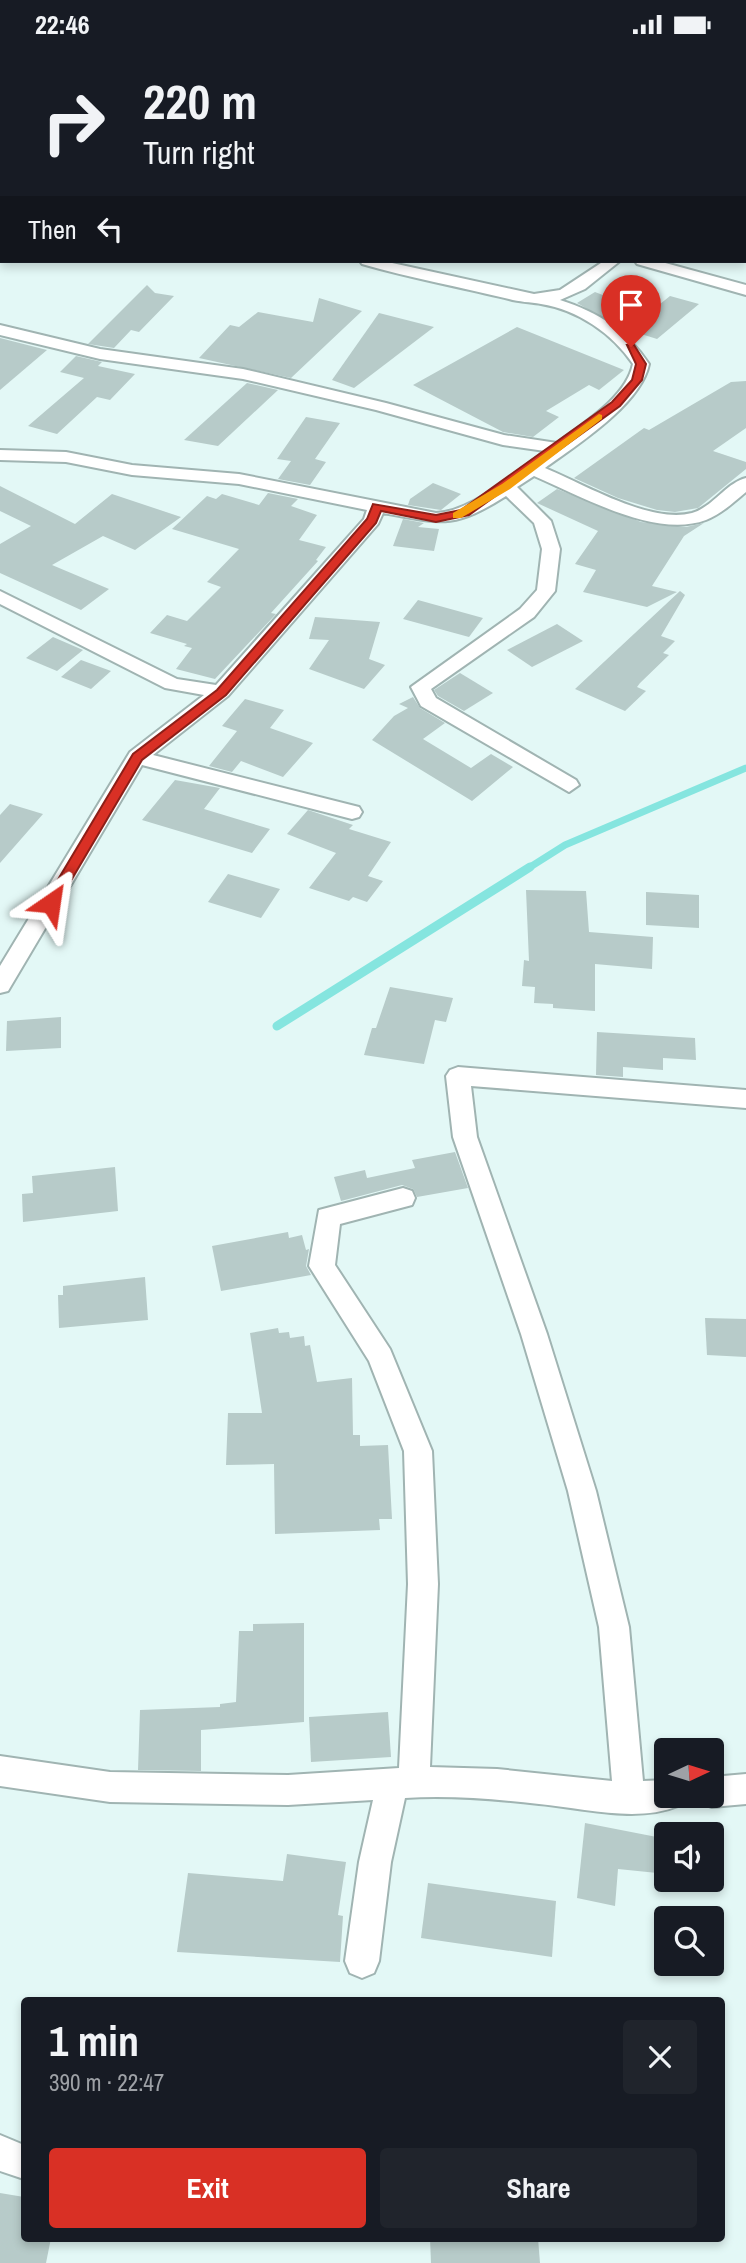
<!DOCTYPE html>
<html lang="en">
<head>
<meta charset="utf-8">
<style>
	:root { --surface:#171b24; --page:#20242c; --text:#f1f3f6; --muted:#9ea1a6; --accent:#d93025 }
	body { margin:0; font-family:"Archivo Narrow",sans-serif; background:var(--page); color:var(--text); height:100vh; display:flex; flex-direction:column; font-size:26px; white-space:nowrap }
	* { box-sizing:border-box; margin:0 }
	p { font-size:23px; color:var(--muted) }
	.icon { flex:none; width:38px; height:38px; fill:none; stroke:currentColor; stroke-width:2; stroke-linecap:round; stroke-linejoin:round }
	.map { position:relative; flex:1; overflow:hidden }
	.side { position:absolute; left:21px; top:1948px; width:704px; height:245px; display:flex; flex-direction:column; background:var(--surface); border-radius:7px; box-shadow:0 4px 10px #0003 }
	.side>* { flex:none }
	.banner { position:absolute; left:0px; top:0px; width:747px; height:214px; box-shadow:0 4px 10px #0003; background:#171b24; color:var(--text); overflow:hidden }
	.needle { width:46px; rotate:86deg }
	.controls { position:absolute; left:654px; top:1689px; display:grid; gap:14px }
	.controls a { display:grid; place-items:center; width:70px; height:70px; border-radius:7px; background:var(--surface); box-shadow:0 4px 10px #0003; font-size:35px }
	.pin { position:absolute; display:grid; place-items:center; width:60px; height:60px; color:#fff; margin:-72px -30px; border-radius:50% 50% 50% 0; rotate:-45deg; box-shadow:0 0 7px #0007 }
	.pin .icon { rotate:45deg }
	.me { position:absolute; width:77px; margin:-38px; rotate:32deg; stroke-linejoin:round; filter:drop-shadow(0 0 5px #0008) }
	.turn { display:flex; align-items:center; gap:24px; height:147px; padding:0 28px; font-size:32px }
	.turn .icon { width:91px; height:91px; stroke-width:2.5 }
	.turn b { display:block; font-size:49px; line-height:60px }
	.then { display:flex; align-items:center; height:66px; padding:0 28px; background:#0003; gap:14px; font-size:26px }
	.round { display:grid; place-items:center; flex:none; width:74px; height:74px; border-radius:7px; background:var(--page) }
	.head { display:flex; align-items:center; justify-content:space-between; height:119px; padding:0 28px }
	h1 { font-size:42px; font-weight:700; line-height:52px }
	.cta { display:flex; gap:14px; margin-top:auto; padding:14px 28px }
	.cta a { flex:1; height:80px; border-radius:7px; background:var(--accent); color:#fff; font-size:28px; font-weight:700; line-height:80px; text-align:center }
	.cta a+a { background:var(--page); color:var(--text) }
	.status { display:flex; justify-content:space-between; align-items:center; height:49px; padding:0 35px; background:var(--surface); direction:ltr }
	.status svg { height:19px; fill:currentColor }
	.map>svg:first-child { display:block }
</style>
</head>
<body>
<div class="status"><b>22:46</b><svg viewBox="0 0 49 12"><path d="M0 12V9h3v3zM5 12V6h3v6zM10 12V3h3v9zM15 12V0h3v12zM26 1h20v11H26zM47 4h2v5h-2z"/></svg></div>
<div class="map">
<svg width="746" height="2214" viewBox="0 0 746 2214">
	<rect width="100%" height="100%" fill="#e3f8f6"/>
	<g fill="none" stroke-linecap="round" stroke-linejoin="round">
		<polyline stroke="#85e5df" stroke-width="7" points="527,820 565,796 746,719"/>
		<polyline stroke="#85e5df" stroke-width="9" points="277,977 530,818"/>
	</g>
	<g fill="#b7cbc9">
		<polygon points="147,236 155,244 174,247 139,283 131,281 114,299 88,295"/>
		<polygon points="595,243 649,264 670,247 699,255 657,290 619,278 577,254"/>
		<polygon points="319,249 362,262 291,329 199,309 230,276 239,278 258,263 313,273"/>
		<polygon points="379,264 434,278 354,339 332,331"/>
		<polygon points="517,278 624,321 599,341 589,336 546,362 559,368 533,388 503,383 413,336"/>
		<polygon points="0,289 47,301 0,341"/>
		<polygon points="76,307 102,313 98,317 135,325 110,351 97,348 57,385 28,377 84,329 60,323"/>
		<polygon points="746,332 746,379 713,402 746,413 746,420 698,459 675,463 657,461 618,449 574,429 644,379 649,381 731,333"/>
		<polygon points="247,334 278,341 218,397 184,391"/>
		<polygon points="306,368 340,374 315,410 326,413 310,436 278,430 291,412 277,410"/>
		<polygon points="433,434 461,445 441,461 408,456 410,450"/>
		<polygon points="0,437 75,475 112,445 181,468 135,501 103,487 52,516 109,540 81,561 0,524 0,495 31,477 0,462"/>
		<polygon points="557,440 641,473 686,478 704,474 684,487 652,537 677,543 647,558 583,543 596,521 575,515 598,482 537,454"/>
		<polygon points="268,444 298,450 291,457 317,466 299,491 326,498 316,511 318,512 271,564 276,565 215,630 176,620 192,599 184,597 187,595 150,584 167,566 187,572 221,538 207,533 239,500 172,480 207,447 216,450 222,445 259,456"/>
		<polygon points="403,470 424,474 418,478 439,480 434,502 393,497"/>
		<polygon points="680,542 685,546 661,587 675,592 663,604 669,606 640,634 637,638 646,642 625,662 575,640"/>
		<polygon points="418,551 483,569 469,588 403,570"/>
		<polygon points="315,568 380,573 369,610 385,616 364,640 309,620 329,591 309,590"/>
		<polygon points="557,575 583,592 532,618 507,601"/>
		<polygon points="53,588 83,601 57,622 26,609"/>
		<polygon points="81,611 111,622 91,640 61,628"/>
		<polygon points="460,624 493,644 464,662 438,647 434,641"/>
		<polygon points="413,648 420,659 445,674 423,690 471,719 491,705 513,718 472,752 372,691 394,667 408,659 399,655"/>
		<polygon points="245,650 284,661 270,679 313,694 283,728 241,712 232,723 209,717 237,682 222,677"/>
		<polygon points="175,731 220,739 204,760 270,780 252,804 142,771"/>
		<polygon points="10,755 43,765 0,814 0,766"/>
		<polygon points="308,761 353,776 349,780 391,793 368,827 383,832 367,853 353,848 349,852 309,839 336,804 287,785"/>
		<polygon points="228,825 280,840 261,869 208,853"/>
		<polygon points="526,841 586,842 589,883 653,888 652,920 595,915 595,962 553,959 553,955 534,954 535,938 522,937 524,911 529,912"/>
		<polygon points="646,843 699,846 699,879 646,876"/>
		<polygon points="390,938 453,949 446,973 435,971 424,1015 364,1006 372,979 376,979"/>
		<polygon points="61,968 61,999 6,1002 7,972"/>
		<polygon points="597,983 695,989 696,1011 663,1009 663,1021 623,1018 623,1028 596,1026"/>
		<polygon points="455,1103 468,1139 417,1148 413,1140 402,1136 341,1152 334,1128 365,1121 367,1129 415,1119 412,1111"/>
		<polygon points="115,1118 118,1162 23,1173 22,1145 33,1144 32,1127"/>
		<polygon points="288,1183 289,1189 302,1186 306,1201 309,1200 306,1217 311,1226 221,1242 212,1197"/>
		<polygon points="145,1228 148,1271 59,1279 58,1246 63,1246 63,1237"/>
		<polygon points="705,1269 746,1270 746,1308 707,1306"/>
		<polygon points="278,1279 279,1284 289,1283 290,1289 304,1287 305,1297 310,1296 317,1333 352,1329 353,1386 360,1386 360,1397 388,1396 392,1470 379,1470 380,1481 275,1485 274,1415 226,1416 228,1364 262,1364 250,1284"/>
		<polygon points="304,1574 304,1673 201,1681 201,1722 138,1721 140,1661 220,1658 220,1655 236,1653 239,1582 253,1582 253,1575"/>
		<polygon points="388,1663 391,1708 311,1713 309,1668"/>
		<polygon points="585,1774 667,1790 667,1825 618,1820 615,1857 577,1849"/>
		<polygon points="287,1805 346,1813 338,1866 343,1867 340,1913 177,1903 188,1824 283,1832"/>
		<polygon points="428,1834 556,1852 552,1908 421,1889"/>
		<polygon points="0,2144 24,2148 24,2189 51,2189 46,2214 0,2214"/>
		<polygon points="430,2189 538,2189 540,2214 431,2214"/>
	</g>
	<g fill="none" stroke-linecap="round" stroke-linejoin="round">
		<defs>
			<g id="street">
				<polygon points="156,0 169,0 155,2"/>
				<rect x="0" y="83" width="2" height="9"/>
				<polygon points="0,124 2,124 0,133"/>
				<path d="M360 212H383L534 245 560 241 604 212H620L585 240 560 251C600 264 626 281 649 315 641 355 577 396 545 419 584 435 650 475 692 464 713 458 726 434 746 429V443C734 453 721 465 706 471 655 490 581 447 534 427L517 438 551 472 560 500 555 542 534 568 431 640 436 649 576 731 579 736 569 743 421 657 411 638 520 560 537 541 542 500 534 474 506 447C454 480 442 475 383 464L378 475 228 647 153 706 359 758 362 763 359 768 352 770 142 716 8 942 0 944V917L130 703 204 646 165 639 0 555V542L177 630 216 636 364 470 367 461 239 435 132 426 66 413 0 411V401L66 403 132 416 239 425 436 464C471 463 518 422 545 402L503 396 376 361 243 330 100 310 0 286V276L100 300 243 320 386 354 504 386 557 394C583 374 626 349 633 315 612 284 578 261 541 255 530 253 519 253 509 250 460 238 410 229 362 215Z"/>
				<polygon points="635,212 658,212 746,236 746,246 637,215"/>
				<path d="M458 1018 746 1041V1059L471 1037 477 1088 547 1285 596 1442 629 1578 643 1732 667 1731V1746H682L678 1757C637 1774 583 1759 539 1755 495 1750 449 1746 405 1749L391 1813 379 1912 374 1924 362 1929 350 1924 345 1912 359 1813 373 1751 288 1756 110 1753 0 1737V1707L110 1723 288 1726 399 1719 408 1535 404 1402 369 1312 309 1217 319 1161 403 1139 412 1142 415 1149 412 1156 340 1175 335 1216 390 1300 432 1402 438 1535 430 1718 497 1720 612 1732 599 1578 568 1442 521 1285 453 1088 446 1027 450 1021Z"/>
				<polygon points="746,1725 746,1755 712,1758 701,1754 698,1746 712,1746 712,1728"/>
				<polygon points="0,2086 24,2096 24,2130 0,2122"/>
			</g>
		</defs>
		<use href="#street" stroke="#a0b4b2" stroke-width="4"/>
		<use href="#street" fill="#fff" fill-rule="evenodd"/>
	</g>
	<polygon fill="#d93025" stroke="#8d1f18" stroke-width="2" points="627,296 634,296 646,315 642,331 620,357 469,466 436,473 381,462 376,474 226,646 142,711 56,857 46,857 44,854 133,705 217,641 367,470 373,455 436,466 461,461 612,353 632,331 636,315"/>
	<polygon fill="#f59e0b" points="599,365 602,366 602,370 510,440 461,469 453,469 453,464 502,435"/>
</svg>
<div class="controls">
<a><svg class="needle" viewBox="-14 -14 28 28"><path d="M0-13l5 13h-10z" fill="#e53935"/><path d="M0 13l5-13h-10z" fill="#9ea1a6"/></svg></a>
<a><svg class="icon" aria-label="sound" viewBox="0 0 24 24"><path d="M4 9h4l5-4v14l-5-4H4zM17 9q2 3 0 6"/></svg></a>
<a><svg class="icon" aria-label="search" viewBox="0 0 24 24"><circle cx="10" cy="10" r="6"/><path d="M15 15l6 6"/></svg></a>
</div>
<div class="pin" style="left:631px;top:298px;background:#d93025"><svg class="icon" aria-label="arrive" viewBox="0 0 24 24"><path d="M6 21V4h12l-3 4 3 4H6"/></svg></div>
<svg class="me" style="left:51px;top:854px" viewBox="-20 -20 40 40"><path d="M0-17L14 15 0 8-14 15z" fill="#d93025" stroke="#fff" stroke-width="4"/></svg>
<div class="banner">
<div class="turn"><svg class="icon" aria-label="right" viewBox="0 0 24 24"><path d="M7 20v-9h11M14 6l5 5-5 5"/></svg><div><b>220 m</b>Turn right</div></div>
<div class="then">Then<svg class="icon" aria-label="left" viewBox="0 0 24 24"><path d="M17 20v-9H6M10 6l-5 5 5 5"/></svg></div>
</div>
<section class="side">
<div class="head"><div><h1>1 min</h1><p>390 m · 22:47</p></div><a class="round"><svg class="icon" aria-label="close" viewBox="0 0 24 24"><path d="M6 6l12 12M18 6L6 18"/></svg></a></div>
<div class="cta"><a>Exit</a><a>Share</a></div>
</section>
</div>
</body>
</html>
